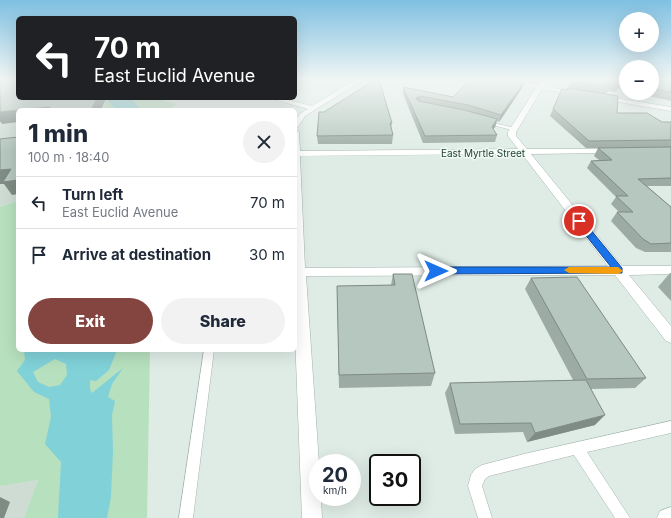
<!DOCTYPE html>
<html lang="en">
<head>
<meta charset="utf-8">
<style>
	:root { --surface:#fff; --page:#f2f2f3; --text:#1f2937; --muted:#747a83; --line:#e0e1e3; --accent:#844540 }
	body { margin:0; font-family:Inter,sans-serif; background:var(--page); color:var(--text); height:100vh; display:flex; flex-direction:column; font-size:15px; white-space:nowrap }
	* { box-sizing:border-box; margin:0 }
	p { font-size:13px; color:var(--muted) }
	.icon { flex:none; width:22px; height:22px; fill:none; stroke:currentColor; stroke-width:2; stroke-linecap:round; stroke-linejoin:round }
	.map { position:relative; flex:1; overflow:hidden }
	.sheet { position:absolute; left:16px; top:108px; width:281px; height:244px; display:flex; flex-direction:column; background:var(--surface); border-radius:6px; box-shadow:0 4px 16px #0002 }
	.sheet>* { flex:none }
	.guide { position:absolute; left:16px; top:16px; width:281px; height:84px; border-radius:6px; box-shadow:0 4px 16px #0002; background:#202124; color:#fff; overflow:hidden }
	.tools { position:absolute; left:619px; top:12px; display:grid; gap:8px }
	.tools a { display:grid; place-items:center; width:40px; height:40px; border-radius:50%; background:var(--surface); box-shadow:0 4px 16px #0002; font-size:20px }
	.speed { position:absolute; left:309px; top:454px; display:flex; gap:8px; font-size:20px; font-weight:700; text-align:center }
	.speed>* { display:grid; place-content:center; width:52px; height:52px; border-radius:50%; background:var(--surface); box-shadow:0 4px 16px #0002; line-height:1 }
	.speed small { font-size:10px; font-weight:400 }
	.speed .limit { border:2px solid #111; border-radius:6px; background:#fff; color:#111 }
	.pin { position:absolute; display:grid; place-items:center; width:34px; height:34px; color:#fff; margin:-17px; border:2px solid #fff; border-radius:50%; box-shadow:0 1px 4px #0007 }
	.me { position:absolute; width:44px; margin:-22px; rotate:90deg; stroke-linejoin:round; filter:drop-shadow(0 0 3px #0008) }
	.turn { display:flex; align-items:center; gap:14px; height:84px; padding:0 12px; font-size:18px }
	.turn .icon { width:52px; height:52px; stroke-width:2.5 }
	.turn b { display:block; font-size:28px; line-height:34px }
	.round { display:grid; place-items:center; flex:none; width:42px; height:42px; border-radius:21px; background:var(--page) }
	.head { display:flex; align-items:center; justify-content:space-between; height:68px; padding:0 12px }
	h1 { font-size:24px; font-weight:800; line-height:30px }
	.cta { display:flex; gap:8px; margin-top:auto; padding:8px 12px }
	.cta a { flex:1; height:46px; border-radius:24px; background:var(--accent); color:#fff; font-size:16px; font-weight:800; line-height:46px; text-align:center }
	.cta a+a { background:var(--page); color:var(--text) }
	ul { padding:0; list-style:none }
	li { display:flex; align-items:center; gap:12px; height:52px; padding:0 12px; border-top:1px solid var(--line) }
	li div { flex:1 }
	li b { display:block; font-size:15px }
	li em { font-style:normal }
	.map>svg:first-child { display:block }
</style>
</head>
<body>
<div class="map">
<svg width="671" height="518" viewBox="0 0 671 518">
	<rect width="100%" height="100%" fill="#dfece6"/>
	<g fill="#cedcd4">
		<polygon points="0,80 18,98 103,104 110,110 18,110 18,201 0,207"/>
		<polygon points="38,480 24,518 0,518 0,486"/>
	</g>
	<g fill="#b6e0be">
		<polygon points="95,98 160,98 165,101 177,104 171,107 182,110 110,110 103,104 93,105"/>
		<polygon points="18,201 18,350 150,350 147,518 24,518 38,480 0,486 0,207"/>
	</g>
	<g fill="#81d1d8" fill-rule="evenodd">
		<path d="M108 98H131L141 110C129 110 111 113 108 98Z"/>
		<path d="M24 350H117L109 370 96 381 90 380V389L92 393 123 368 112 384 108 397 115 401 112 415 113 451 111 497 107 518H58L61 462 45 444 51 417 49 399 34 392 17 371 25 360ZM55 359 66 364 67 375 60 385 49 387 38 382 33 372Z"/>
	</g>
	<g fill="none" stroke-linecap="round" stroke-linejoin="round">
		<defs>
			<g id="lane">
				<polygon points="484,121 516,128 517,129 512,130 484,123"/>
				<polygon points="204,350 214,350 193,518 179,518"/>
				<polygon points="671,421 671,433 587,452 630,518 615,518 574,455 489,476 485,479 482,486 492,518 478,518 468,486 471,475 475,469 482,465 524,454"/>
			</g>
			<g id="street">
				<path d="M355 80H363L305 116 298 127H295C295 117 299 114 308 109L269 98H280L312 106Z"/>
				<path d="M497 80H512L538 85 541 80H547L544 86 580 93 577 95 542 89 516 132V136L527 149H615V153H612L531 154 622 266H671V274L629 275 671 326V343L666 341 615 275 306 276 319 463 318 497H321L322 518H302L295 334V130L299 132 300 151 518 149 508 136V132L536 88ZM522 154 608 266 305 268 300 156Z"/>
				<polygon points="603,96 671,107 671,111 601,99 601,97"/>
			</g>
			<polygon id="secondary" points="671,507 671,518 657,518 660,511"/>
		</defs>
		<use href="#lane" stroke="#a2b4ad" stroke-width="1"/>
		<use href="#street" stroke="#a2b4ad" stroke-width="1"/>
		<use href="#secondary" stroke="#9db9ad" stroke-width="1"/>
		<use href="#lane" fill="#fff" fill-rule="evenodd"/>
		<use href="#street" fill="#fff" fill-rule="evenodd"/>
		<use href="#secondary" fill="#fff" fill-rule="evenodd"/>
	</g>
	<g fill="#9caba3">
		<polygon points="470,80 518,80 518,81 524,82 522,88 499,122 497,121 495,127 493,129 497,135 495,142 423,143 403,94 403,87 453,97"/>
		<polygon points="571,80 626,80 626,90 618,88 616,92 608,91 606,94 617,113 662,122 671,122 671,186 647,186 671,207 671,252 645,252 636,248 611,221 617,212 619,212 611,204 616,197 587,168 591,161 599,160 594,156 598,148 586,148 550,116 553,109 567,90"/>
		<polygon points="652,80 671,80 671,101 658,98 636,93 652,93"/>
		<polygon points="392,123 391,128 393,135 392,144 318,144 317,136"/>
		<polygon points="670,273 671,273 671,301 658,287"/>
		<polygon points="393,274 435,373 431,386 339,388 337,286 391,285"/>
		<polygon points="531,278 646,378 635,388 591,389 595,425 527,442 523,432 455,434 445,393 450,383 573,380 525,289"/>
	</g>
	<g fill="#7f8b85">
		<polygon points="0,80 17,80 0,90"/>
		<polygon points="524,82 522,88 499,122 501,115"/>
		<polygon points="420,96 419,103 416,105 416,98"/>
		<polygon points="97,98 106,98 101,110 91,110"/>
		<polygon points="50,107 51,110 23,110"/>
		<polygon points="18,110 18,122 2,124 1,122 0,122 0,112"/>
		<polygon points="497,119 495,127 489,135 492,127"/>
		<polygon points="11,169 18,179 18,194 12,195 4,184 0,184 0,170"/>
		<polygon points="605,415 595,425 527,442 535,433"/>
		<polygon points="0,497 10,502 4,518 0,518"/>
	</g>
	<g fill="#b5c7be" stroke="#7f8b85">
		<polygon points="8,80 18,80 18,98 97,98 91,110 48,110 50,107 0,112 0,83"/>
		<polygon points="375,80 379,80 392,123 390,123 393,135 317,136 319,112 324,112"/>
		<polygon points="470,80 517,80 517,81 524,82 501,115 468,105 420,96 416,98 418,101 464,110 497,119 492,127 497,135 425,136 403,87 453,97"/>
		<polygon points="571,80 626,80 626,82 620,81 620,85 600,82 609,87 571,81"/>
		<polygon points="652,80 671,80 671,92 652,89"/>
		<polygon points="568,88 618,96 617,113 647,113 662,122 671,122 671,140 589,141 553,109 562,89 567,90"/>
		<polygon points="18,137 18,180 3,182 11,169 0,170 0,139"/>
		<polygon points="671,147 671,178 638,179 671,207 671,243 651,244 643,239 617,212 633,212 616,196 628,196 591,161 612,160 598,148"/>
		<polygon points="393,274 412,274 435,373 339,375 337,286 395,285"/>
		<polygon points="577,277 646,378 587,379 531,278"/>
		<polygon points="586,380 605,415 535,433 531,423 460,424 450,383"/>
	</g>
	<linearGradient id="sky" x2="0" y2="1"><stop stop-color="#7fc0e2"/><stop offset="0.52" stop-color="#f1f6f4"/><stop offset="1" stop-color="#f1f6f4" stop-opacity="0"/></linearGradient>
	<rect width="671" height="153" fill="url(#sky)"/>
	<polygon fill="#1a73e8" stroke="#114b97" points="576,219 582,219 622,268 622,273 436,274 431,271 436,267 611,267 576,223"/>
	<polygon fill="#f59e0b" points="569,267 618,267 623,271 618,274 569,273 564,270"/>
	<g text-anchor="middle" stroke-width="3" stroke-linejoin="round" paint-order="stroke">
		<g font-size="10" fill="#1f3e33" stroke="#f0f9f4">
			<text x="483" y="157">East Myrtle Street</text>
		</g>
	</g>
</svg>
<div class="tools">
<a>+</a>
<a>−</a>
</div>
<div class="speed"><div>20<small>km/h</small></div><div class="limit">30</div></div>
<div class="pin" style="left:579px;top:221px;background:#d93025"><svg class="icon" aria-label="arrive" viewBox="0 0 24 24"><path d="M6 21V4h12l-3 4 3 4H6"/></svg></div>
<svg class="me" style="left:436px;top:271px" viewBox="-20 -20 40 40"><path d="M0-17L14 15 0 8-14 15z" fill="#1a73e8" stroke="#fff" stroke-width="4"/></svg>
<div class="guide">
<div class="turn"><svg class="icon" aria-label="left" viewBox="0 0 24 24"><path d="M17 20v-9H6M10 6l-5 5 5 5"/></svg><div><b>70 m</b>East Euclid Avenue</div></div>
</div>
<section class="sheet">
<div class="head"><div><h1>1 min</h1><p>100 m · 18:40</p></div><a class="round"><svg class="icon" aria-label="close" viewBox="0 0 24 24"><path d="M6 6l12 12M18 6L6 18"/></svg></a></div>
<ul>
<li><svg class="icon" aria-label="left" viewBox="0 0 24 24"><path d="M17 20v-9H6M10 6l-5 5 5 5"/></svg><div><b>Turn left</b><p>East Euclid Avenue</p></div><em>70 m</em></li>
<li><svg class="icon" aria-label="arrive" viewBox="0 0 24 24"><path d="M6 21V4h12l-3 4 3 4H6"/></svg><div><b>Arrive at destination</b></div><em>30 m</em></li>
</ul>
<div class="cta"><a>Exit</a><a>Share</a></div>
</section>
</div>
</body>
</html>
